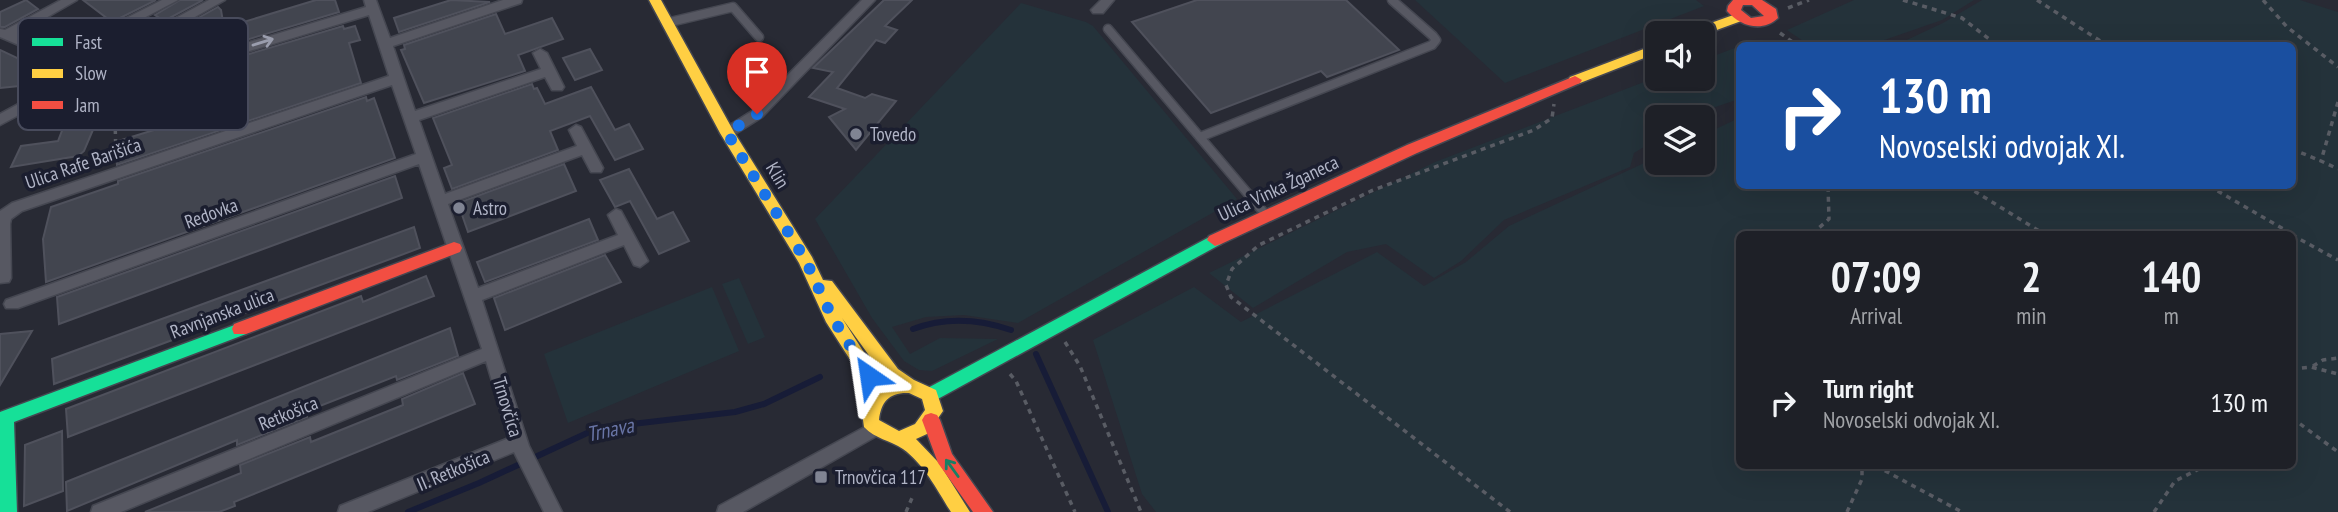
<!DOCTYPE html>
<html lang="en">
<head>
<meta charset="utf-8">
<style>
	:root { --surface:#1e2027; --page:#26282f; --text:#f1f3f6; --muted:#a1a3a7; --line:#3c3e44 }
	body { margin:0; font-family:"PT Sans Narrow",sans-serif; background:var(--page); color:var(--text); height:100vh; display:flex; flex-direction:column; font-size:26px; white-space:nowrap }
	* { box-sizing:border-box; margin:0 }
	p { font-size:23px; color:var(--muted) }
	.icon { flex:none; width:38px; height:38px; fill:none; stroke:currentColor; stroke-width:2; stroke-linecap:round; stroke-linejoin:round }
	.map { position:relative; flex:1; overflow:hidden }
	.panel { position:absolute; left:1736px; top:231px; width:560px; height:238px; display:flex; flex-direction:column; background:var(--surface); border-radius:10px; box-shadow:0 7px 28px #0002,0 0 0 2px var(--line) }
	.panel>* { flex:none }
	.top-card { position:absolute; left:1736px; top:42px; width:560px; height:147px; border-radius:10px; box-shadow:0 7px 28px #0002,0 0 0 2px var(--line); background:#1a4fa0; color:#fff; overflow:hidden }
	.buttons { position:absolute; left:1645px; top:21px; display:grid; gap:14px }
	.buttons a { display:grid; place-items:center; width:70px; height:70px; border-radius:10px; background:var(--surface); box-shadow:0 7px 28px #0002,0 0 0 2px var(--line); font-size:35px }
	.pin { position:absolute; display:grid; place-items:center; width:60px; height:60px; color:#fff; margin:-72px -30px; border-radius:50% 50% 50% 0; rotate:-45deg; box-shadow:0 0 7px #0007 }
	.pin .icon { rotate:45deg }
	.me { position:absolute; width:77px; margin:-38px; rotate:328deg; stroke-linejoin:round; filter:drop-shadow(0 0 5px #0008) }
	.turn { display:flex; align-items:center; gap:24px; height:147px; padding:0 28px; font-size:32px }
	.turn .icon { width:91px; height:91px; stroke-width:2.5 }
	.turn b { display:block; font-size:49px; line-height:60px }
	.eta { display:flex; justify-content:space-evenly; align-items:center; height:119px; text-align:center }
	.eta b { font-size:42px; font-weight:700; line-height:49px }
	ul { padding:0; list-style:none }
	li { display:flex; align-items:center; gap:21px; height:105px; padding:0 28px }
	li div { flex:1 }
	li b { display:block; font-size:26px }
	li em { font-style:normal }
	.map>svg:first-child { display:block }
</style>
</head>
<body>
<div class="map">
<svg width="2338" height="512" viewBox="0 0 2338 512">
	<rect width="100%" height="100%" fill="#282a34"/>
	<g fill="#24323a" fill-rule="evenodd">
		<polygon points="1415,0 1696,0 1704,6 1505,83"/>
		<polygon points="1854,0 1974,0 1942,20 1870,45 1809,45 1787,30"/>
		<path d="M1982 0H2300L2338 12V512H1156L1142 494 1093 340 1194 287 1241 322 1377 252 1424 286 1466 262 1509 226 1657 157V163H1703V135L1739 118 1740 186H2292V46L1896 45 1943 23ZM2292 234V466H1740V234Z"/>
		<polygon points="1021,3 1086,22 1093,26 1237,199 1018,323 964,315 926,317 892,327 910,354 940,338 998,339 932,371 919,370 904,361 872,318 815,219"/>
		<polygon points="1740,46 1739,99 1686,117 1657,117 1657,139 1634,153 1630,167 1504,220 1461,261 1434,278 1386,244 1347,252 1253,308 1209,273 1435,162 1657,77 1703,79 1703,60"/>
		<polygon points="739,278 765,337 748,344 722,284"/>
		<polygon points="712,287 739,351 568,423 544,354"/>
	</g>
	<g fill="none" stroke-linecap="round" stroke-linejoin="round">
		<g stroke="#171c37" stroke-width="6">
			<path d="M913 329C945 317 979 319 1011 330"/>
			<polyline points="1036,354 1108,512"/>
			<polyline points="408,512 479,483 598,428 735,412 764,404 820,377"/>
		</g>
	</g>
	<g fill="#42454f" stroke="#4f515c" stroke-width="2">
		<polygon points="26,0 38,9 5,27 0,27 0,12"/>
		<polygon points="83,0 156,0 112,22"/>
		<polygon points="180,0 203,0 164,21 155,15"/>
		<polygon points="316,0 335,0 339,12 196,55 191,22 218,7 221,10 224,28"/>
		<polygon points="451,0 490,2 399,32 394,18"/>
		<polygon points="884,0 912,0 885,26 897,30 885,43 876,40 837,88 865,98 872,94 896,101 856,150 829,117 845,109 809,97 833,72 813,68"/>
		<polygon points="1197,0 1346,0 1399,50 1327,77 1321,71 1211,113 1132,22"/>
		<polygon points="496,14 505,34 552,18 563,39 518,55 525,71 424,103 401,50 405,49 404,45"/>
		<polygon points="343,26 344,29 355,26 360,40 349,43 361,83 117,165 115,142 180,122 175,82 178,80 199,74 199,69"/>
		<polygon points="590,49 602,70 575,80 563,58"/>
		<polygon points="0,50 49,73 29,85 0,88"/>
		<polygon points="532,84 534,89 537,88 545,104 591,87 615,130 629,124 643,149 615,160 590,116 550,131 558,150 452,189 444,168 452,165 433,118"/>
		<polygon points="366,97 367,101 374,98 395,158 46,282 43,239 51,207 118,184 118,181"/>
		<polygon points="98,118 84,151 78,156 11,167 21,146 58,141 65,123"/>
		<polygon points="564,164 576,191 468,232 458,203"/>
		<polygon points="629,169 657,219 673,212 689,241 659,254 630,201 615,207 600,180"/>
		<polygon points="395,176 402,198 59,324 57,297"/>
		<polygon points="589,219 598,240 485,282 477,262"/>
		<polygon points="414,227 420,248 54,384 52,359"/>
		<polygon points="605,255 621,282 505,330 494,298"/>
		<polygon points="426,276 434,296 68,437 66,409 361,296 363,302"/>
		<polygon points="450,328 458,356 397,380 396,376 307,411 307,417 237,445 237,440 67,511 66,482"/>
		<polygon points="32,331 0,385 0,334"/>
		<polygon points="463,373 475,404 234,502 235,506 219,512 145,512 241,473 240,465 310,437 311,442 403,405 402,399"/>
		<polygon points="62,431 63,491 24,506 25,445"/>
	</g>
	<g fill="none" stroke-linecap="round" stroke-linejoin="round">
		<defs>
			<g id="lane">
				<polyline points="666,23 733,7 759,37"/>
				<polyline points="1108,29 1266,215"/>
				<polyline points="1200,137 1432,45 1436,40 1433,36 1392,0"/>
			</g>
			<g id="street">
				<polygon points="61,0 77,0 18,34 57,53 162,0 178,0 66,59 78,71 209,0 225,0 85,79 105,102 129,97 180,63 366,7 364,0 376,0 390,38 503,0 522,0 521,3 393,46 415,111 541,69 533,53 540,49 547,53 564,87 562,90 552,90 545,77 419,120 445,194 577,146 569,130 576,125 581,127 603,168 601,172 591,172 582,155 448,204 478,288 618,235 608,215 616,209 621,211 648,261 640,267 634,265 624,245 482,300 529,446 562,512 544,512 514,452 368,512 338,512 340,506 509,438 486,361 121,512 91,512 93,506 482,349 419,164 18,308 6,308 4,304 6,300 416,154 392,85 22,211 11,219 10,224 11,278 9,282 0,283 0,211 12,203 389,76 369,15 190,69 139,103 114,112 96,110 75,85 0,125 0,114 68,77 42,55 0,37 0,29 5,30"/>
				<polygon points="862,0 875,0 762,117 732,136 722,136 720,133 722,130 752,111"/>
				<polygon points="1101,0 1114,0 1103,13 1093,13 1091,10"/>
				<polygon points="874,422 880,424 883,429 880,434 743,512 717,512 719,506"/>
			</g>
			<g id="fast">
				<polygon points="1215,234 1223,240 1221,244 936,400 930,402 924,400 921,395 924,390"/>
				<polygon points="240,323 246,324 248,329 246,334 14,422 17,512 0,512 0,412"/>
			</g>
			<g id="slow">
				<path d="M649 0H661L734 132 812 257 823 280 832 281 898 369 914 380 936 390 943 411 927 434 916 439 939 463 970 512H951C937 490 924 464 903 449 890 440 875 439 864 427L861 406 864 389 858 372 826 322 799 263 720 133ZM842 318 886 379 889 381 880 385 872 365ZM909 393 922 399 925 410 915 424 899 431 879 420C881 401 890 392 909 393Z"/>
				<polygon points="1739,13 1746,17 1744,20 1703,35 1689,33 1691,30"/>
				<polygon points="1657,44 1657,53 1580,83 1575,84 1568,80 1570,77"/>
			</g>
			<g id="jam">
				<path d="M1733 0H1762L1776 9 1778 18C1762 33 1740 26 1727 11L1728 6ZM1743 5H1752L1764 16 1751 18 1741 10Z"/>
				<polygon points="1575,76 1582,80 1580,83 1417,153 1221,244 1215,246 1207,240 1209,236 1407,145"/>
				<polygon points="454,242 460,244 462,248 460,252 246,334 234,334 232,329 234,324"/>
				<polygon points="931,413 937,415 940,420 952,454 993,512 973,512 938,463 922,420 925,415"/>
			</g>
		</defs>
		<use href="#lane" stroke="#454751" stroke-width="11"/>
		<use href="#street" stroke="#454751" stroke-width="3"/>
		<use href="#fast" stroke="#454751" stroke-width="3"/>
		<use href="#slow" stroke="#454751" stroke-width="3"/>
		<use href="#jam" stroke="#454751" stroke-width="3"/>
		<g stroke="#595c64" stroke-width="3.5" stroke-dasharray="5 5" stroke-linecap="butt">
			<polyline points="1903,0 1962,18 1998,46"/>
			<polyline points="2037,0 2108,46"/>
			<polyline points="2263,0 2287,27 2338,67"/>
			<polyline points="1788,8 1809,0"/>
			<polyline points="1780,33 1798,46"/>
			<polyline points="2338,102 2321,161 2338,169"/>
			<polyline points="115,119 116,157"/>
			<polyline points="2292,149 2321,161"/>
			<polyline points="1966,186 2044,234"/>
			<polyline points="2209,186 2292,234"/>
			<polyline points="1812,234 1829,219 1828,186"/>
			<polyline points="2292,235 2338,260"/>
			<polyline points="1065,342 1080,366 1141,512"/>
			<polyline points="2313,366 2323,360 2338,358"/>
			<polyline points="2292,369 2311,367 2338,374"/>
			<polyline points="1010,374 1016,381 1075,512"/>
			<polyline points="2292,418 2338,452"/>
			<polyline points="1876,466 1962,512"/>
			<polyline points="906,512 912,498"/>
			<polyline points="1510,512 1231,297 1226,285 1232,269 1259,245 1371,191 1534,130 1552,118 1554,104"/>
			<polyline points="1847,512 1862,479 1862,466"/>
			<polyline points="2154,512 2175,481 2205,466"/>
		</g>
		<use href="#lane" stroke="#575862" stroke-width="8"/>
		<use href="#street" fill="#575862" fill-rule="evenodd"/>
		<use href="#fast" fill="#16e098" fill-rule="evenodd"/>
		<use href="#slow" fill="#ffcf43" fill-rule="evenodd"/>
		<use href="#jam" fill="#f24e42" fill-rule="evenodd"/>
	</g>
	<defs><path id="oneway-shaft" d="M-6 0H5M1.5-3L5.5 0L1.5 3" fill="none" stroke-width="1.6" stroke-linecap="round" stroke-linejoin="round" transform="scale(1.75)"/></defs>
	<use stroke="#9a9dad" href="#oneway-shaft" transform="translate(263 42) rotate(-17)"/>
	<use stroke="#187f64" href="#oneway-shaft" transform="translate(952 468) rotate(-126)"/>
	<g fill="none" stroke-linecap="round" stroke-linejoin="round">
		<polyline stroke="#1a73e8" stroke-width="12" stroke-dasharray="0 21.6" points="757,114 727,133 806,261 832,317 869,376"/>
	</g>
	<g fill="#808493" stroke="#1b1e2f" stroke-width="2.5">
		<circle cx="856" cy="134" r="7"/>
		<circle cx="459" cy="208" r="7"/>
		<rect x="814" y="470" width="14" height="14" rx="3.5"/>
	</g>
	<g text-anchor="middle" stroke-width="7" stroke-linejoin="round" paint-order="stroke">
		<g font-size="19" fill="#b0b4c6" stroke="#1b1e2f" text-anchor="start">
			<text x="870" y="141">Tovedo</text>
			<text x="473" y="215">Astro</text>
			<text x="835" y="484">Trnovčica 117</text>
		</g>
		<g font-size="19" fill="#b0b4c6" stroke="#1b1e2f">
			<text transform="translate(83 163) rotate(-19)" y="7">Ulica Rafe Barišića</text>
			<text transform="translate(778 175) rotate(59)" y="7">Klin</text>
			<text transform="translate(1278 188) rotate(-25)" y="7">Ulica Vinka Žganeca</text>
			<text transform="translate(211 213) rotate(-20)" y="7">Redovka</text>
			<text transform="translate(222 313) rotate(-21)" y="7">Ravnjanska ulica</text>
			<text transform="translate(508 407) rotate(73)" y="7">Trnovčica</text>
			<text transform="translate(288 413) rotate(-22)" y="7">Retkošica</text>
			<text transform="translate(453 470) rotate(-23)" y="7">II. Retkošica</text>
		</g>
		<g font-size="21" font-style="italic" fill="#6975a6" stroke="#1b1e2f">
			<text transform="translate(610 430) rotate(-12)" y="7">Trnava</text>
		</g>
	</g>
	<rect x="18" y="18" width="230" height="112" rx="10" fill="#1b1e2f" stroke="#484b5c" stroke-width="2"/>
	<rect x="32" y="38" width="31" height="8" fill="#16e098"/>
	<rect x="32" y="69" width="31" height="9" fill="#ffcf43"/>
	<rect x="32" y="101" width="31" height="8" fill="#f24e42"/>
	<g font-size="19" fill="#b0b4c6">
		<text x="75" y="49">Fast</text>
		<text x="75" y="80">Slow</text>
		<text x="75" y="112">Jam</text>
	</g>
</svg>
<div class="buttons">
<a><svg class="icon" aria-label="sound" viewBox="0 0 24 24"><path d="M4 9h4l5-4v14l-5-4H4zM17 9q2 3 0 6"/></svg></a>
<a><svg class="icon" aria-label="layers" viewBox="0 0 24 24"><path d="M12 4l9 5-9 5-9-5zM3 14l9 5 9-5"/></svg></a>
</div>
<div class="pin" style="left:757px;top:114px;background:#d93025"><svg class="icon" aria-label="arrive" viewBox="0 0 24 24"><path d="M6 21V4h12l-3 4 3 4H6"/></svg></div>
<svg class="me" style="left:869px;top:376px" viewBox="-20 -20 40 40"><path d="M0-17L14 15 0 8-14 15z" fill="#1a73e8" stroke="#fff" stroke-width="4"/></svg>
<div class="top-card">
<div class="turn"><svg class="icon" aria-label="right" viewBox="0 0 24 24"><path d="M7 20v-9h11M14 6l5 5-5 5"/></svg><div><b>130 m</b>Novoselski odvojak XI.</div></div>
</div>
<section class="panel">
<div class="eta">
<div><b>07:09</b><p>Arrival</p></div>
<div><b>2</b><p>min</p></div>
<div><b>140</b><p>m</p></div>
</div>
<ul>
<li><svg class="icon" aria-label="right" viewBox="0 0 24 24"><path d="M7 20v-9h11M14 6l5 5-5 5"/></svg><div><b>Turn right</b><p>Novoselski odvojak XI.</p></div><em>130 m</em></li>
</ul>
</section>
</div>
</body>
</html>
